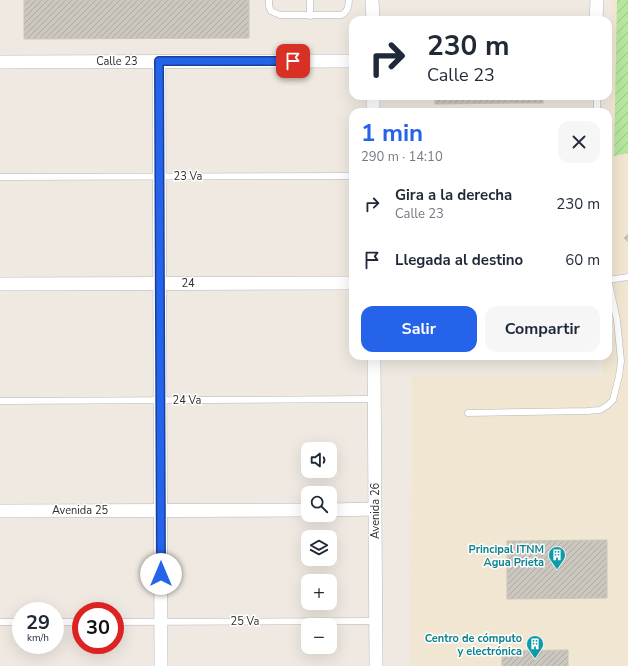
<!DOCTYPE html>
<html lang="es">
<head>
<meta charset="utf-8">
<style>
	:root { --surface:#fff; --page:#f6f6f7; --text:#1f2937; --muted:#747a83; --accent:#2563eb }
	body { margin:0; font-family:"Nunito Sans",sans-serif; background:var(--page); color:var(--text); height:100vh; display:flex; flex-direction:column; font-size:15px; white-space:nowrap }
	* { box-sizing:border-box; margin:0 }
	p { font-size:13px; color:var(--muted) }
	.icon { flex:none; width:22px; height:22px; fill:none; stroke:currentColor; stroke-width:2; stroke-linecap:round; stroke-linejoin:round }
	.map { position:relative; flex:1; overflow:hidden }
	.details { position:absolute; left:349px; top:108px; width:263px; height:252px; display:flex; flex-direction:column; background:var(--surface); border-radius:12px; box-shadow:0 4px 16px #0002 }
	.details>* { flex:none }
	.hud { position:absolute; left:349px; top:16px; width:263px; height:84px; border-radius:12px; box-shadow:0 4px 16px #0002; background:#fff; color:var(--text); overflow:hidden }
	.buttons { position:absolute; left:301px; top:442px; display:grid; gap:8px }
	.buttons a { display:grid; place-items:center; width:36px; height:36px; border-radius:8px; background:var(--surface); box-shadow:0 4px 16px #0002; font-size:20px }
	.speed { position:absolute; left:12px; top:602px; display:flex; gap:8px; font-size:20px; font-weight:700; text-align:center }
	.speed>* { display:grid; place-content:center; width:52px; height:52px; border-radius:50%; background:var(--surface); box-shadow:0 4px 16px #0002; line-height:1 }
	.speed small { font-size:10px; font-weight:400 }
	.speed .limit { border:6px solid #d22; background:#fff; color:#111 }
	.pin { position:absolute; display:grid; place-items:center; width:34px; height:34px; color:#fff; margin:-17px; border-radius:8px; box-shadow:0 2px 6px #0006 }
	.me { position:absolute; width:44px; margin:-22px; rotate:0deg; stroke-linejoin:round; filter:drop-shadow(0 0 3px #0008) }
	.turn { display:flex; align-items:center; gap:14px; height:84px; padding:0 12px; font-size:18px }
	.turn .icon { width:52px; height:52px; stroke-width:2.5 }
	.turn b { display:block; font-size:28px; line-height:34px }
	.round { display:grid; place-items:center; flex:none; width:42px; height:42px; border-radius:12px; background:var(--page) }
	.summary { display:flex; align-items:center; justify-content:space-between; height:68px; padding:0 12px }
	h1 { font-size:24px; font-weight:700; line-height:30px; color:var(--accent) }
	.primary-button { display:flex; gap:8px; margin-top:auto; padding:8px 12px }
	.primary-button a { flex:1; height:46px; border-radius:12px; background:var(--accent); color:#fff; font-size:16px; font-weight:700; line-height:46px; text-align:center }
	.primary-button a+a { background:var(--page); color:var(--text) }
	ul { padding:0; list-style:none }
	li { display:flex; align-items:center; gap:12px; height:56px; padding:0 12px }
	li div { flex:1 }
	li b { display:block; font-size:15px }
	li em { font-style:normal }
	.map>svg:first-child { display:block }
</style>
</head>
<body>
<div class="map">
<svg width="628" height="666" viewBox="0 0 628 666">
	<defs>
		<pattern id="garden-furrows" width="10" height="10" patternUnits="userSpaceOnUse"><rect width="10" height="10" fill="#b6e59e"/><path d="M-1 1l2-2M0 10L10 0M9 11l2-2" fill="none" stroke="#9dc588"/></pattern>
		<pattern id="building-hatch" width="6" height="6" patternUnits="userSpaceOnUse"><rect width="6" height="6" fill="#cbc7bf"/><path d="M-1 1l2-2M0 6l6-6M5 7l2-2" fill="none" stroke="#afaba4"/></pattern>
	</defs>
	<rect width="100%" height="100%" fill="#efe9e1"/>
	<polygon fill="#f0e6d1" points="612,0 628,0 628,666 411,666 412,376 602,376 603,356 608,356 608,162"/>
	<polygon fill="url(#garden-furrows)" points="617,0 628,0 628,153 614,156"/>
	<g fill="url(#building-hatch)" stroke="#cbc5ba">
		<polygon points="24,0 249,0 249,38 24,39"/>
		<polygon points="435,96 511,96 511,103 435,104"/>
		<rect x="511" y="96" width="32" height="7"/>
		<polygon points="628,234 628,242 624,238"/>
		<polygon points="607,540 607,598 507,599 507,541"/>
		<polygon points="568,650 568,666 502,666 502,651"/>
	</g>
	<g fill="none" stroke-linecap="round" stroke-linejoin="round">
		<defs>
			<g id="service">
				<path d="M269 0V6L271 11 280 15H342C347 12 349 6 349 0"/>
				<polyline points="310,0 310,16"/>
				<polyline points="597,96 597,112"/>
				<polyline points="0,177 353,176"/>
				<polyline points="608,280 628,277"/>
				<polyline points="0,401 374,399"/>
				<polyline points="468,413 587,411 600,410 608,405 613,400 619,376 621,361 617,320 608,279"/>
				<polyline points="0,622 21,622"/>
				<polyline points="55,622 81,622"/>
				<polyline points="115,622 375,621"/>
			</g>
			<g id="minor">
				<polyline points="372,0 373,20"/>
				<polyline points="596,20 597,0"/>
				<polyline points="159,61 161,666"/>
				<polyline points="0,62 353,61"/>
				<polyline points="373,96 373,112"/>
				<polyline points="0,284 353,283"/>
				<polyline points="374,356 376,666"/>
				<polyline points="330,510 375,509"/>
				<polyline points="0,511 308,510"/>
			</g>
		</defs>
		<use href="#service" stroke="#b4b7c1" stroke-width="7"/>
		<use href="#minor" stroke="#b4b7c1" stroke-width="14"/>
		<use href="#service" stroke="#fff" stroke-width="6"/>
		<use href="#minor" stroke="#fff" stroke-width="13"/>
	</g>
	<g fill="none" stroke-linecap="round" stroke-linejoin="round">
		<defs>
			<polyline id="route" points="161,574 159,61 293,61"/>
		</defs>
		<use href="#route" stroke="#184099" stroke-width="10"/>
		<use href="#route" stroke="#2563eb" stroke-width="7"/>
	</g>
	<defs>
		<symbol id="building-pin" viewBox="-11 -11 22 30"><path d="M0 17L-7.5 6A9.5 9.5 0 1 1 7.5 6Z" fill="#0f9aa8" stroke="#fff"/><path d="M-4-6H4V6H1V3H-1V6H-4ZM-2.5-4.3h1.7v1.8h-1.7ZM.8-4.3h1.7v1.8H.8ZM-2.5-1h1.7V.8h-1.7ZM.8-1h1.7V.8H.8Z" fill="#fff"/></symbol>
	</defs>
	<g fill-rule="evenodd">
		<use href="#building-pin" x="547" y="545" width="20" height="27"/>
		<use href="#building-pin" x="525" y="634" width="20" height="27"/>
	</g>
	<g text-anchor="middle" stroke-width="3" stroke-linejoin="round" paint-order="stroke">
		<g font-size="11" fill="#2e2e2e" stroke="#fff">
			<text x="117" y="65">Calle 23</text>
			<text x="188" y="180">23 Va</text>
			<text x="188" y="287">24</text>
			<text x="187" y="404">24 Va</text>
			<text x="80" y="514">Avenida 25</text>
			<text transform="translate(375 511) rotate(-90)" y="4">Avenida 26</text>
			<text x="245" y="625">25 Va</text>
		</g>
		<g font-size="11" font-weight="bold" fill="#0d838f" stroke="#fff" text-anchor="end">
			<text x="544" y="553">Principal ITNM<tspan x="544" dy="13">Agua Prieta</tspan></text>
			<text x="522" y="642">Centro de cómputo<tspan x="522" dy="13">y electrónica</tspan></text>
		</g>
	</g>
</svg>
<div class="buttons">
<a><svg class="icon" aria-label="sound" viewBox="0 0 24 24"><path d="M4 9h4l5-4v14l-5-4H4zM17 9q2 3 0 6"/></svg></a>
<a><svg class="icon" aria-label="search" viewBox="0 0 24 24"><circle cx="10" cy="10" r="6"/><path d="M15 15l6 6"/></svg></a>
<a><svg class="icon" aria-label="layers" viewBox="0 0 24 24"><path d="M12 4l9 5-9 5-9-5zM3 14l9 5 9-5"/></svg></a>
<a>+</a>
<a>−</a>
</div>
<div class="speed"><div>29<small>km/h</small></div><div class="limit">30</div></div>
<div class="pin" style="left:293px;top:61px;background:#d93025"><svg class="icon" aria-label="arrive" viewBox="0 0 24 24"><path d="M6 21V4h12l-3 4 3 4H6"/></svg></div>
<svg class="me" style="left:161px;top:574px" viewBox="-20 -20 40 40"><circle r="19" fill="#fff"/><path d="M0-13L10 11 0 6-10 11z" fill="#2563eb"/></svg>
<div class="hud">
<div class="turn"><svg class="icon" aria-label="right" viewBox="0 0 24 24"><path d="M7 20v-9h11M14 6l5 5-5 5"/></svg><div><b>230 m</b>Calle 23</div></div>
</div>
<section class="details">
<div class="summary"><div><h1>1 min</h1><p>290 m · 14:10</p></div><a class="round"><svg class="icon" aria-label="close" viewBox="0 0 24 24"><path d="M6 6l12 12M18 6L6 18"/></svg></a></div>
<ul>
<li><svg class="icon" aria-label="right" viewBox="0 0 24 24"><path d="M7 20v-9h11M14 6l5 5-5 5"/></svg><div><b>Gira a la derecha</b><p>Calle 23</p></div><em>230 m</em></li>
<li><svg class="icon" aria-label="arrive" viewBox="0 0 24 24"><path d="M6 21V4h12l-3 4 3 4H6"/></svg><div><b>Llegada al destino</b></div><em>60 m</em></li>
</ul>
<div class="primary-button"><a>Salir</a><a>Compartir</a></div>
</section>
</div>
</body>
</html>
